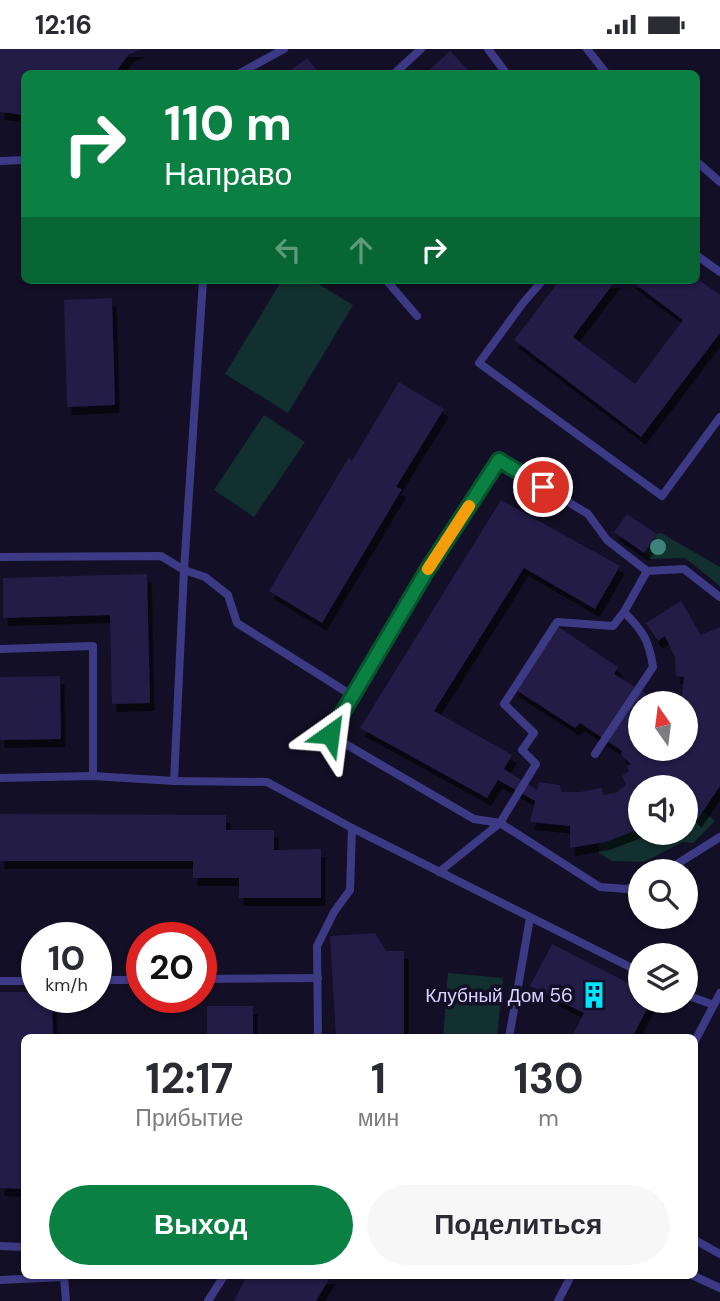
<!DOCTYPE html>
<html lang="ru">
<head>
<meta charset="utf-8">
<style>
	:root { --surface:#fff; --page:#f7f7f7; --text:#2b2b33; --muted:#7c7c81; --accent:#0b8043 }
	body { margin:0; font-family:"DM Sans",sans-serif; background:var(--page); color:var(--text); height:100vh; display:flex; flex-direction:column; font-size:26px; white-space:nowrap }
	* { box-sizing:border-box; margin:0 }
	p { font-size:23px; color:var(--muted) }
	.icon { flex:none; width:38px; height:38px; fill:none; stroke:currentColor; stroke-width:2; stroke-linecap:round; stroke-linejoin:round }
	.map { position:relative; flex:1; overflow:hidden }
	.sheet { position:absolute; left:21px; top:985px; width:677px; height:245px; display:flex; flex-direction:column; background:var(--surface); border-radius:10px; box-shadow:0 2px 5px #0004 }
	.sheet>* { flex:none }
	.hud { position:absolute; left:21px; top:21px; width:679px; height:214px; border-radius:10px; box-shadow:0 2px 5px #0004; background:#0b8043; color:#fff; overflow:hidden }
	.needle { width:46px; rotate:346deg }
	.buttons { position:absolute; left:628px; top:642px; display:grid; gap:14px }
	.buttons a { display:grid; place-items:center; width:70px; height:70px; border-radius:50%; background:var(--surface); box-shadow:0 2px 5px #0004; font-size:35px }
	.speed { position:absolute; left:21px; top:873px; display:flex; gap:14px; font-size:35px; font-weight:700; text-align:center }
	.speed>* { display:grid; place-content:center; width:91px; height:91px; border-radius:50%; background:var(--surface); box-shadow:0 2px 5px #0004; line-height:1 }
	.speed small { font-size:18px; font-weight:400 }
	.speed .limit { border:10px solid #d22; background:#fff; color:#111 }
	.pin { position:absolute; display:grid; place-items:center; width:60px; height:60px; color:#fff; margin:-30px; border:4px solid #fff; border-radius:50%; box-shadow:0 2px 7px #0007 }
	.me { position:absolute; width:77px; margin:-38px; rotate:31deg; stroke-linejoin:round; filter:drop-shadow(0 0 5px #0008) }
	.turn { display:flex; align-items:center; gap:24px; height:147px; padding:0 28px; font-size:32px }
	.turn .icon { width:91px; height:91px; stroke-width:2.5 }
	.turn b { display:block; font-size:49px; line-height:60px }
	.lanes { display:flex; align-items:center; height:66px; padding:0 28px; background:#0003; justify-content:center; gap:35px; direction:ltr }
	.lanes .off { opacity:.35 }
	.eta { display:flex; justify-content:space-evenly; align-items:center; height:119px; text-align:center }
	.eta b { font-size:42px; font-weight:700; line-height:49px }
	.button { display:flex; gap:14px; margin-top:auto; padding:14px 28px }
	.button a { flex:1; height:80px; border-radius:42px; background:var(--accent); color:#fff; font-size:28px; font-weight:700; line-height:80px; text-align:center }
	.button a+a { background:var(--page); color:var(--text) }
	.status { display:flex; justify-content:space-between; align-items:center; height:49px; padding:0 35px; background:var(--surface); direction:ltr }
	.status svg { height:19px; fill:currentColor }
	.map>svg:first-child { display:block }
</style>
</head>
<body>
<div class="status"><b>12:16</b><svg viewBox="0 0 49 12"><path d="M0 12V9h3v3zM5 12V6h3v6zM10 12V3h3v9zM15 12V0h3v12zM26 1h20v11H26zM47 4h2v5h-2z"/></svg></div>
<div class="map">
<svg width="720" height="1252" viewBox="0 0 720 1252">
	<defs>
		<filter id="shadow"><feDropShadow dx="4.5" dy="8" stdDeviation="0" flood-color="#0009"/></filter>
	</defs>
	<rect width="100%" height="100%" fill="#130f26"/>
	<g fill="#12302f">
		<polygon points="282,231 312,231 353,256 288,364 225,325"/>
		<polygon points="264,366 305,393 254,468 214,441"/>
		<polygon points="661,484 720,518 720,537 685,509 649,510 644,504 657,485"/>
		<polygon points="686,761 697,771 703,762 715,772 693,794 683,793 644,813 612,812 599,804 599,794 635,783 640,780 640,784 686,784"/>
		<polygon points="448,924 503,929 497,989 443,989"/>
	</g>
	<g fill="#241b47" filter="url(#shadow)">
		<polygon points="0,0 142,0 129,5 115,24 24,24 24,66 0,63"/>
		<polygon points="450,2 471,24 426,24"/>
		<polygon points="307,9 319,24 287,24"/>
		<polygon points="696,229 720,246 720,284 641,388 514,291 560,231 616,231 573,288 635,335 683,271 630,231 696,231"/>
		<polygon points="112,249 115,356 67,358 64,251"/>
		<polygon points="399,333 444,360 396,438 402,440 322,574 269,542 349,408 352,412"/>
		<polygon points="501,451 620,517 595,560 524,519 434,662 512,706 504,720 537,741 539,733 560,736 561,743 580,743 602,739 603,746 615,744 626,736 622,727 629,722 627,717 631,715 621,706 622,702 580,674 575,679 513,639 557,577 618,618 614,625 661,654 640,654 640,700 686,700 686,654 672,654 674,651 681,654 684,628 676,627 675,608 665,587 658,592 646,574 681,552 701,586 720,578 720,737 697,771 686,761 686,738 640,738 640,780 605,793 570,799 570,777 530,773 535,752 498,731 487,749 360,679"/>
		<polygon points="627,465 657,485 644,504 614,483"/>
		<polygon points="147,525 150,654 112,655 110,566 3,569 3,529"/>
		<polygon points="60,627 61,690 0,691 0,628"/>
		<polygon points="0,765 226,766 226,781 274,781 274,801 321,800 321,849 239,849 239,829 193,829 193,812 0,812"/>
		<polygon points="375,884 386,902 404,902 404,989 336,989 330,887"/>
		<polygon points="552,895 640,940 640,952 651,952 632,989 571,989 584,964 530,937"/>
		<polygon points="0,943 37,943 37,948 52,948 53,989 24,989 24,1140 0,1139"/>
		<rect x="207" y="957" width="46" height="32"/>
		<polygon points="247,1227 331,1227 316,1252 234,1252"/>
	</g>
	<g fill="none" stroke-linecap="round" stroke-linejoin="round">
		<g stroke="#3d3a85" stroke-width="8">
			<polyline points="488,0 506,24"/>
			<polyline points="587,0 606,24"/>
			<polyline points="240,24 284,0"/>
			<polyline points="395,24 421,0"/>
			<polyline points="0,112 24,111"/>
			<polyline points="696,112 720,133"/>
			<polyline points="696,206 720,223"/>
			<polyline points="386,231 417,267"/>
			<polyline points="543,231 523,254 479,314 662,447 720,368"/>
			<polyline points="0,508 161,507 184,521 205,528 228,546 237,574 353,647"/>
			<polyline points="0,600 93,597 93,727"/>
			<path d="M595 705 653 618C649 591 643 582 624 563"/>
			<polyline points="0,729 93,727 174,732 184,521 203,231"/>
			<polyline points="174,732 267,733 352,779 640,923"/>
			<polyline points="666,822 720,788"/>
			<polyline points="439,823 500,774 536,715 522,701 534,684 504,655 557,573 613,577 624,563 647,522"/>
			<polyline points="640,835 627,840 600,838 500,774 474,770 330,686 426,523 499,411 588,465 607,491 647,522 684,520 720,548"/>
			<polyline points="201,930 318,929"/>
			<polyline points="96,931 142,931"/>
			<polyline points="0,932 37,932"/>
			<polyline points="686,946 714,956"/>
			<polyline points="318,989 317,897 334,863 350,841 352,779"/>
			<polyline points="509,989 530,869"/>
			<polyline points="695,992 720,944"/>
			<polyline points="695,1191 720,1205"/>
			<polyline points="0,1197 24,1198"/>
			<polyline points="64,1227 66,1252"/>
			<polyline points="694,1227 720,1239"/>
			<polyline points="0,1231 64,1228"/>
			<polyline points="208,1252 224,1227"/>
			<polyline points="558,1252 571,1227"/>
		</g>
	</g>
	<circle fill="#3d827b" cx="658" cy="498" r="8"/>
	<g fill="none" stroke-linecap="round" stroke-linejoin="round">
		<defs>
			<polyline id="route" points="330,685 426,523 499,411 543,438"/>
		</defs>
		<use href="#route" stroke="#07532c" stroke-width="18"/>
		<use href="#route" stroke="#0b8043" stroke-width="12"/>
		<polyline stroke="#f59e0b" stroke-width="12" points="428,520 469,457"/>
	</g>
	<defs>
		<symbol id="building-bare" viewBox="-9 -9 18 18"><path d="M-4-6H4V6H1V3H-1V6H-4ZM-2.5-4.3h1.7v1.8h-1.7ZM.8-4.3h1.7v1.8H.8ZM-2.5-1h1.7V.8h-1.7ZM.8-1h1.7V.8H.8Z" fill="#00e5ff" stroke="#130f26" stroke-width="2.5" paint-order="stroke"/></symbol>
	</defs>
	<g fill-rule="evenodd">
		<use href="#building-bare" x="575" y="927" width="38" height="38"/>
	</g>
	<g text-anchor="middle" stroke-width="7" stroke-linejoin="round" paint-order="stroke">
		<g font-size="19" fill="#d9d4ff" stroke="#130f26" text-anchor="end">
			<text x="573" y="953">Клубный Дом 56</text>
		</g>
	</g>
</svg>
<div class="buttons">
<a><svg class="needle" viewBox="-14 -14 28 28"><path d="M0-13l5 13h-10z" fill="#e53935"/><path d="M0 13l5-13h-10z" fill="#7c7c81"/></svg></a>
<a><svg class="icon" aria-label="sound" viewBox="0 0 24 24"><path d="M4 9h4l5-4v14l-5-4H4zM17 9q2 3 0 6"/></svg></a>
<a><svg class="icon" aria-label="search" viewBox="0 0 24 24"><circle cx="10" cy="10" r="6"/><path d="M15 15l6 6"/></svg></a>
<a><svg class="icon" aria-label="layers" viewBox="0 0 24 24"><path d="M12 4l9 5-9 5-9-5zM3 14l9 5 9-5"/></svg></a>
</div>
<div class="speed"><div>10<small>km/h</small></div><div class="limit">20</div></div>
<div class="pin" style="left:543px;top:438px;background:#d93025"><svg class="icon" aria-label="arrive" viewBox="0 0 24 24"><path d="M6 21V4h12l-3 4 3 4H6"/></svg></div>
<svg class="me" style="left:330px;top:685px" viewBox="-20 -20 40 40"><path d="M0-17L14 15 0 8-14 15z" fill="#0b8043" stroke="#fff" stroke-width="4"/></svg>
<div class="hud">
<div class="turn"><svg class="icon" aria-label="right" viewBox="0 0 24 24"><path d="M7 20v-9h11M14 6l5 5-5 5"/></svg><div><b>110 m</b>Направо</div></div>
<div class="lanes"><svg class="icon off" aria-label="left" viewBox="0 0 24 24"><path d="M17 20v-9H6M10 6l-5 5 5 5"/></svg><svg class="icon off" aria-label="ahead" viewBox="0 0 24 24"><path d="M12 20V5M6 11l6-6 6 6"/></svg><svg class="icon" aria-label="right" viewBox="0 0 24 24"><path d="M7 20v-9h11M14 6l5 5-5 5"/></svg></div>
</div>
<section class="sheet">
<div class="eta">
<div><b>12:17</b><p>Прибытие</p></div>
<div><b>1</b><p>мин</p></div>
<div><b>130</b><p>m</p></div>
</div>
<div class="button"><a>Выход</a><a>Поделиться</a></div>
</section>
</div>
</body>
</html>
